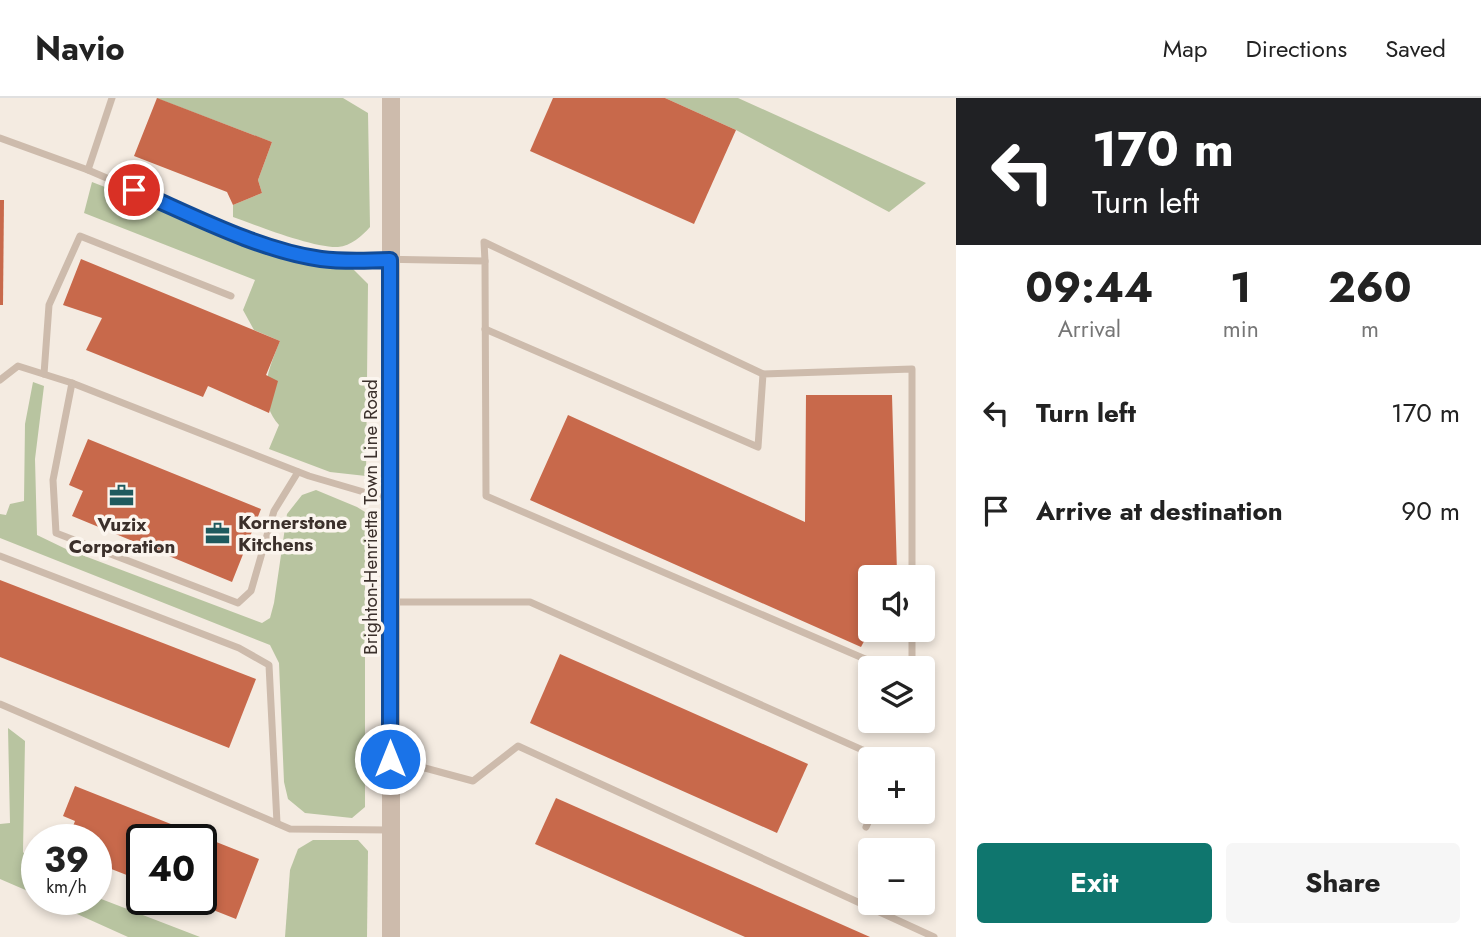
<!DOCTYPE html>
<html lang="en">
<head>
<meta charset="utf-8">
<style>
	:root { --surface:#fff; --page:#f6f6f6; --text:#222; --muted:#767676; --line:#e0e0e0; --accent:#0f766e }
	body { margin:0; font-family:Jost,sans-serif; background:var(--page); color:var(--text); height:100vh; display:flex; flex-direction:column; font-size:26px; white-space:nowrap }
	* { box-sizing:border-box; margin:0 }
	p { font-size:23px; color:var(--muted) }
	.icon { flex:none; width:38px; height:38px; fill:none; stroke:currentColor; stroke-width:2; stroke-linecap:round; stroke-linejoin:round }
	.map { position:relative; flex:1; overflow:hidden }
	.side { display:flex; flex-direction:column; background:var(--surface); width:525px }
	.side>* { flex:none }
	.hud { background:#202124; color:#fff; overflow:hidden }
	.tools { position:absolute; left:858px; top:467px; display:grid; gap:14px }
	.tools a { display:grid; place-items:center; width:77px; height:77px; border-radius:7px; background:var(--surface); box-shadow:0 4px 10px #0003; font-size:35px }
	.speed { position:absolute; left:21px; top:726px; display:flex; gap:14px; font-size:35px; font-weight:700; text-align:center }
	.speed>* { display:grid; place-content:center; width:91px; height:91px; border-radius:50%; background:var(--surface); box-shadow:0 4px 10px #0003; line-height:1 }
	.speed small { font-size:18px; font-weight:400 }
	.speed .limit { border:4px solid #111; border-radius:10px; background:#fff; color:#111 }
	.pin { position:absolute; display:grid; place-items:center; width:60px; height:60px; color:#fff; margin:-30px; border:4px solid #fff; border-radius:50%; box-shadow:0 2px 7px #0007 }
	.me { position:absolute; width:77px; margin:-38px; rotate:0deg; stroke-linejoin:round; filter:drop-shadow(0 0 5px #0008) }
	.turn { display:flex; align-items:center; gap:24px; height:147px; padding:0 21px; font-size:32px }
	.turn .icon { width:91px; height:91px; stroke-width:2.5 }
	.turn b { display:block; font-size:49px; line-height:60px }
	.eta { display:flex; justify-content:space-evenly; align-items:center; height:119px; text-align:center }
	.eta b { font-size:42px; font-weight:700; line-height:49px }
	.action { display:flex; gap:14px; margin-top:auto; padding:14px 21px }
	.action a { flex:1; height:80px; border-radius:7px; background:var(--accent); color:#fff; font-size:28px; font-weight:700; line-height:80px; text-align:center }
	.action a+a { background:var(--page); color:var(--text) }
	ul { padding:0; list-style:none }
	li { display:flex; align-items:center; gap:21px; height:98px; padding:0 21px }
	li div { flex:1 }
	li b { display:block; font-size:26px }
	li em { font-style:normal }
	header { display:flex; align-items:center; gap:42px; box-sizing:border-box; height:98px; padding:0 35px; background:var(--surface); border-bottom:2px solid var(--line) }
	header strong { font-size:33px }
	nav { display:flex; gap:38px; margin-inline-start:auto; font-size:24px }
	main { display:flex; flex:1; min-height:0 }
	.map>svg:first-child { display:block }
</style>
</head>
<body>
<header>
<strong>Navio</strong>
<nav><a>Map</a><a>Directions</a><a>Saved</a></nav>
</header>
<main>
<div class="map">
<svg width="956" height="839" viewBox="0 0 956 839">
	<rect width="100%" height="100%" fill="#f4ebe1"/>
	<g fill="#b8c4a0">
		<path d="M156 0H343L368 15 370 129C362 138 351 148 338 149 314 150 258 128 233 119V107L262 95 258 82 272 44Z"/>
		<polygon points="665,0 738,0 926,85 889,114 736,32"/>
		<path d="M92 84 294 162 352 170 368 186 366 378 330 374 269 351 279 327C256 300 268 272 280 243L254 232 243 212 255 182 84 115Z"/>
		<polygon points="33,284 44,288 35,361 37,437 66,451 262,525 270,520 274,505 287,416 302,397 316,392 357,409 365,414 365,709 352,720 305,715 288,701 284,684 279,565 270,547 0,440 0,416 6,417 10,406 24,403 25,326"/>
		<polygon points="8,630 25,643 23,754 37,774 37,797 0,781 0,726 10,725"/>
		<polygon points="313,742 358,742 368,753 367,839 285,839 290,772 298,751"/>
		<polygon points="96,799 200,839 128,839 46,802 96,802"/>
	</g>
	<g fill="#c8694b">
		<polygon points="157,0 272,44 258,82 262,95 233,107 227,94 134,58"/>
		<polygon points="553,0 665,0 736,32 694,126 530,53"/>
		<polygon points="0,102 4,102 3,207 0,207"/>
		<polygon points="81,161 280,243 266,277 278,283 269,315 208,288 203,299 86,252 102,220 63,207"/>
		<polygon points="806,297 892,297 897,475 895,480 870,480 870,532 861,549 530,402 568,317 805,424"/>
		<polygon points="88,341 261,411 232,484 72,418 83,393 69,387"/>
		<polygon points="0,482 256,581 229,650 0,559"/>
		<polygon points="560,556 808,666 777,735 530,625"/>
		<polygon points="75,688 259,761 236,821 188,802 201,802 201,742 142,742 142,783 96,765 96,742 68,742 75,723 63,718"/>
		<polygon points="556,700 870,839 745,839 535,746"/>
	</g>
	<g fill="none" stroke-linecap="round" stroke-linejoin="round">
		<g stroke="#cdbbac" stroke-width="7">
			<polyline points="0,40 88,72 228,132 280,151 320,160 485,163 486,398 886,570"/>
			<polyline points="88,72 112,0"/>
			<polyline points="485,163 484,144 763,276"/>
			<polyline points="485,231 758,349 763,276 912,271 912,480"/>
			<polyline points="44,276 49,207 80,138 231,198"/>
			<polyline points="0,282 18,268 72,285 309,378 391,402"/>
			<polyline points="72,285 53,382 56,435 238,505 251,493 274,413 298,374"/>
			<polyline points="0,458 239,550 269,567 277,725"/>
			<polyline points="391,504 530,504 885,662"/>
			<polyline points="912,570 912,532"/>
			<polyline points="0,606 290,731 389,732"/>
			<polyline points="392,661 473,683 518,648 934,839"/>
			<polyline points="866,729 873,714"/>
		</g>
		<polyline stroke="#cdbbac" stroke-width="18" points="391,839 391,0"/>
	</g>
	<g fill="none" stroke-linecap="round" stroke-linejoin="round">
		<defs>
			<path id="route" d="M134 92C192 117 258 152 321 161 343 164 367 163 390 162V661"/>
		</defs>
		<use href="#route" stroke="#114b97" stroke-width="18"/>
		<use href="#route" stroke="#1a73e8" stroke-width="12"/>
	</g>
	<defs>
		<symbol id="office-bare" viewBox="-9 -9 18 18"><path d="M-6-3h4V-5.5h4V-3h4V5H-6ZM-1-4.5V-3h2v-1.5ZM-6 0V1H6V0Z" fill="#1f5a5e" stroke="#fbf5ee" stroke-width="2.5" paint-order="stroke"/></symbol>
	</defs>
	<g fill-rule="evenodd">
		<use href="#office-bare" x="104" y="380" width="35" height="35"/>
		<use href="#office-bare" x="200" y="418" width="35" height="35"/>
	</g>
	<g text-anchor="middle" stroke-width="7" stroke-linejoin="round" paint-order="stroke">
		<g font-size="19" fill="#3b302b" stroke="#fbf5ee">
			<text transform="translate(370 419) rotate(-90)" y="7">Brighton-Henrietta Town Line Road</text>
		</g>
		<g font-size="19" font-weight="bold" fill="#3b302b" stroke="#fbf5ee" text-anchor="start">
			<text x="238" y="431">Kornerstone<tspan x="238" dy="22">Kitchens</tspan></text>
			<text x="122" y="433" text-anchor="middle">Vuzix<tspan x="122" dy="22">Corporation</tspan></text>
		</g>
	</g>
</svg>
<div class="tools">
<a><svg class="icon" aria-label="sound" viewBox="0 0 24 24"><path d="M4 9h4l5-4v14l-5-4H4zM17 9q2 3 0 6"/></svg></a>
<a><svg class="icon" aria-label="layers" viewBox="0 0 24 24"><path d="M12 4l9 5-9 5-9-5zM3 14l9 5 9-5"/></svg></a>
<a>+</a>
<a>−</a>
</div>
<div class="speed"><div>39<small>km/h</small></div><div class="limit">40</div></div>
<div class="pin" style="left:134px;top:92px;background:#d93025"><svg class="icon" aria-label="arrive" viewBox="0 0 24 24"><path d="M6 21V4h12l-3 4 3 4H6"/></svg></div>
<svg class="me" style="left:390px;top:661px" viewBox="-20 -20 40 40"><circle r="17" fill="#1a73e8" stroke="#fff" stroke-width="3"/><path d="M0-11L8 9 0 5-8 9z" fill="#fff"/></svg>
</div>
<section class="side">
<div class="hud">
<div class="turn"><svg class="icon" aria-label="left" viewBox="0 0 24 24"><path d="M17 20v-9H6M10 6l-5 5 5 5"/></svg><div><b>170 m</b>Turn left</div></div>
</div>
<div class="eta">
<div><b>09:44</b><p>Arrival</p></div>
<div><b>1</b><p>min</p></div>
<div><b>260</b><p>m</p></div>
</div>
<ul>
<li><svg class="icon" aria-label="left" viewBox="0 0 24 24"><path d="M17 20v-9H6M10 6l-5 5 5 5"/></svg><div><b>Turn left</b></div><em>170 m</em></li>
<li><svg class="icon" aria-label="arrive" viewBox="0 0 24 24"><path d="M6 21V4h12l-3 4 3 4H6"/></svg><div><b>Arrive at destination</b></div><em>90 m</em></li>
</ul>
<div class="action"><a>Exit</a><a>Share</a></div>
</section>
</main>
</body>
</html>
